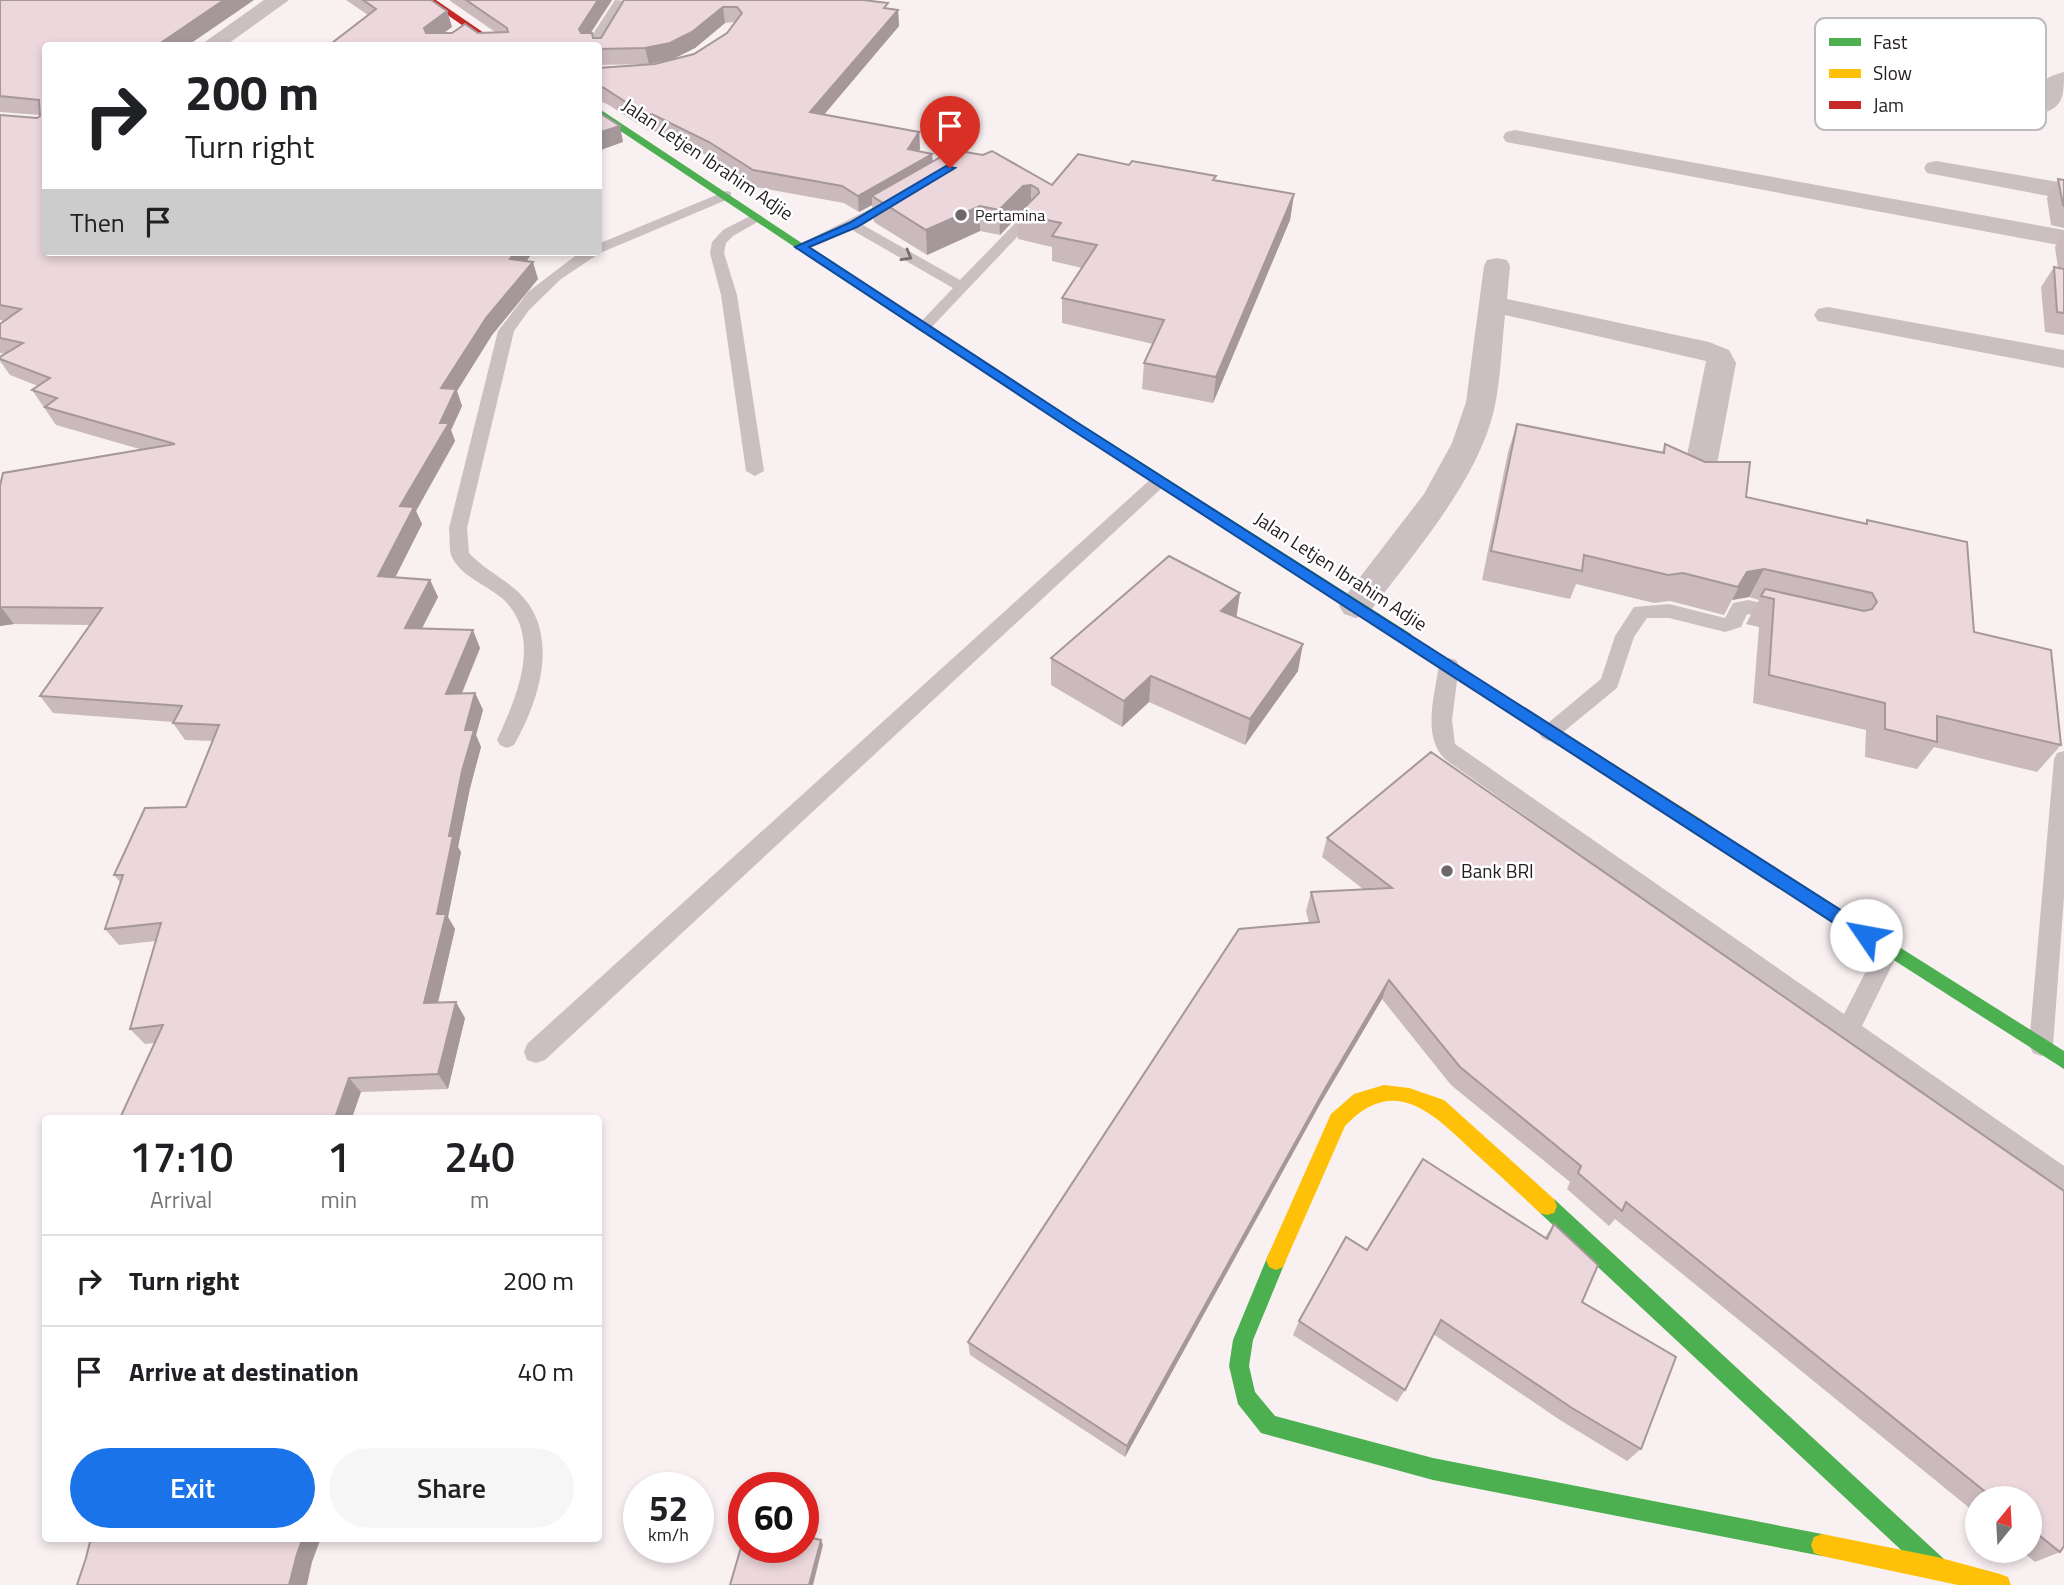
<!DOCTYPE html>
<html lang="en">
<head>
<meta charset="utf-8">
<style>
	:root { --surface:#fff; --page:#f6f6f6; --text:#202124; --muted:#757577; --line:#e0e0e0; --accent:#1a73e8 }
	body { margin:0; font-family:"Titillium Web",sans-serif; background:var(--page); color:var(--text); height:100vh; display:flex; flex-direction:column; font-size:26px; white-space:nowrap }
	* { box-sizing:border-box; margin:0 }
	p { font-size:23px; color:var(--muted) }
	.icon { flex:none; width:38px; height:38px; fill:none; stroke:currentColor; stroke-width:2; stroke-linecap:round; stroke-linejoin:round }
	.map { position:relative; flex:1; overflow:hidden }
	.details { position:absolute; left:42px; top:1115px; width:560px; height:427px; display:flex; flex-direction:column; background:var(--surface); border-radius:7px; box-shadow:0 4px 10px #0003 }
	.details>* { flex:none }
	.top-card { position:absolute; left:42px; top:42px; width:560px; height:214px; border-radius:7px; box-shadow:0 4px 10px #0003; background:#fff; color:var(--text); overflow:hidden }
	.needle { width:46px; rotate:18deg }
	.tools { position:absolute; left:1965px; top:1486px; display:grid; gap:14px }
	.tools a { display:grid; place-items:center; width:77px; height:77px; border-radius:50%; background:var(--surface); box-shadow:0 4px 10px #0003; font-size:35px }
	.speed { position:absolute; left:623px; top:1472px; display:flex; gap:14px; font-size:35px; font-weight:700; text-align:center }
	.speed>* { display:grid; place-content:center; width:91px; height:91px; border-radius:50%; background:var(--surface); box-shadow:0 4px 10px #0003; line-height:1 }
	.speed small { font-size:18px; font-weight:400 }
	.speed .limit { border:10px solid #d22; background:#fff; color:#111 }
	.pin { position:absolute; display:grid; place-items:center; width:60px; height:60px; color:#fff; margin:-72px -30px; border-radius:50% 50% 50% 0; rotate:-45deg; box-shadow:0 0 7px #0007 }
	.pin .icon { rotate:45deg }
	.me { position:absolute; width:77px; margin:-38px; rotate:303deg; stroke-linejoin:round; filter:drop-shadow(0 0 5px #0008) }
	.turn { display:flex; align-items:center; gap:24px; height:147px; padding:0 28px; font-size:32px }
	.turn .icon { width:91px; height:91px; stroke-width:2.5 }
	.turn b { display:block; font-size:49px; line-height:60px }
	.then { display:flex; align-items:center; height:66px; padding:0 28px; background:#0003; gap:14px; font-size:26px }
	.eta { display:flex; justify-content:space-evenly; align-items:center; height:119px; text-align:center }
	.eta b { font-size:42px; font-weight:600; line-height:49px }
	.primary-button { display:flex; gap:14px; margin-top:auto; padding:14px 28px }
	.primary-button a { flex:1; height:80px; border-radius:42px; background:var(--accent); color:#fff; font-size:28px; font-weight:600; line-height:80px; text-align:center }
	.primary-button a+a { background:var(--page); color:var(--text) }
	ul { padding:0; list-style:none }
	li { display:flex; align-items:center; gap:21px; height:91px; padding:0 28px; border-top:2px solid var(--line) }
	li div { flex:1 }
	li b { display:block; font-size:26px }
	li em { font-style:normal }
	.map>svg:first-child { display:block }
</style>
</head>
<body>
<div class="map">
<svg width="2064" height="1585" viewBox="0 0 2064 1585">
	<rect width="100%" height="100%" fill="#f9f0f1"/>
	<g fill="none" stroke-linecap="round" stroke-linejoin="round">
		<g fill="#cbbfc1" fill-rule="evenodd">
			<path d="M726 191 731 192V198L600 253 561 279 529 310 514 331 467 528 469 553C484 569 500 576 516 590 562 631 540 699 514 745L507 748 500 745 497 740C516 698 543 639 504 600 488 585 460 577 451 555 449 547 450 536 449 528L498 331 528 292 575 256 582 252H598V244Z"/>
			<polygon points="896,196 903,200 901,203 863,225 960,280 1025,213 1030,212 1037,216 928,331 923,333 915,328 953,288 852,230 806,250 796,250 794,247"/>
			<polygon points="756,213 763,217 761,220 733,236 726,243 724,253 737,295 764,471 755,476 746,471 721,295 710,253 712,242 723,230"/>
			<polygon points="1159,475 1168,481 1165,485 545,1060 536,1063 527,1060 524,1052 527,1044 1153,477"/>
			<polygon points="1748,600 1789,609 1791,614 1789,619 1782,621 1747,614 1741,627 1725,632 1669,618 1647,618 1634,637 1617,688 1556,738 1549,741 1542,738 1539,733 1542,728 1601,679 1615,636 1634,607 1669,604 1725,618 1733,603"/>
			<path d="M1449 658 1456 660 1459 665 1452 720 1455 744 1844 1014 1881 942 1889 939 1897 942 1900 949 1862 1026 2064 1166V1193L2055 1190 1446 760C1421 738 1435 694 1439 665L1442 660Z"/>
			<polygon points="2064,751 2064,897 2053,1045 2049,1053 2041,1056 2033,1053 2029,1045 2054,759 2057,753"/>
		</g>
		<g fill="#cbbfc1" fill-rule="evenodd">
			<polygon points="264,0 289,0 225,46 199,46"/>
			<polygon points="615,0 635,2 604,51 598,52 598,46 585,46"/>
			<path d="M2064 72C2064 94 2064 107 2043 113L1887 92 1879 90 1876 85 1879 80 1887 78 2040 99C2041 79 2046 77 2064 72Z"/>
			<polygon points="1515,130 2064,230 2064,246 1506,142 1503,137 1506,132"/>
			<polygon points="1936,161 2064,183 2064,199 1927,173 1924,168 1927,163"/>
			<path d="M1497 258 1507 260 1510 266 1507 299 1709 342 1729 350 1736 363 1716 470 1711 477 1700 480 1689 477 1684 470 1706 361 1505 315C1502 343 1501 372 1496 400 1483 476 1413 554 1368 614L1356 618 1344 614 1339 606 1344 598 1424 494 1452 443 1466 402 1484 266 1487 260Z"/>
			<polygon points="1828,307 2064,350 2064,368 1818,321 1814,315 1818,309"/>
		</g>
		<g fill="#4caf50" fill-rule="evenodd">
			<polygon points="598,108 927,326 1411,634 1413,638 1411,642 1401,642 919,330 598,116"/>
			<polygon points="1701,822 2064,1051 2064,1069 1695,833 1693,828 1695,823"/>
			<polygon points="1547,1197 1554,1199 1945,1560 1948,1568 1945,1576 1937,1579 1929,1576 1540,1213 1537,1206 1540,1199"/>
			<polygon points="1276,1250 1283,1253 1286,1260 1253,1340 1249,1366 1255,1392 1275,1416 1433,1458 1822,1534 1830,1537 1833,1545 1830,1553 1822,1556 1433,1480 1261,1433 1238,1404 1229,1366 1233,1340 1269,1253"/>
		</g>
		<g fill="#ffc107" fill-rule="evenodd">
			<polygon points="1406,633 1707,823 1709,828 1707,833 1695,833 1401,642 1399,638 1401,634"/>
			<path d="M1384 1085 1409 1088 1444 1100 1554 1199 1557 1206 1554 1213 1547 1215 1540 1213C1519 1193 1497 1173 1476 1154 1435 1116 1396 1072 1345 1126L1283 1267 1276 1270 1269 1267 1266 1260 1331 1114 1354 1094Z"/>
			<polygon points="1822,1534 1937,1557 2000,1574 2008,1577 2011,1585 1958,1585 1822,1556 1814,1553 1811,1545 1814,1537"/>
		</g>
		<polygon fill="#c62828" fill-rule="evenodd" points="426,0 436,0 503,46 492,46"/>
	</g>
	<g fill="#cbbabd">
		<polygon points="0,0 46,46 46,252 530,256 527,261 538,279 492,335 457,391 462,406 451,430 455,441 416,511 422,524 395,577 430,580 438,597 422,629 480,648 462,694 475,693 483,710 476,735 481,747 470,788 458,847 461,852 448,917 455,929 438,1003 465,1018 448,1089 361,1092 155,1043 145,1044 130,1029 156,941 119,945 105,929 120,882 114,875 186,807 213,741 185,740 173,723 173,722 53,713 40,696 90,625 14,624 0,626 0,486 143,450 56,425 32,390 38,386 10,375 0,361 0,357 5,354 0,353 0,324 5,321 0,320 0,115 37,118 40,115 0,112"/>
		<polygon points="346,0 431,0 447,11 452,27 444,33 495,32 449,0 612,0 590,33 593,38 601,38 624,0 888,9 898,10 899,26 823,115 919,132 920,149 918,151 932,154 933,161 1052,185 1129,165 1294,194 1290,220 1213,403 1142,389 1144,363 1153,344 1062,323 1062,298 1082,268 1052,261 1052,247 1018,239 1018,216 1000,235 980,231 927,255 874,222 872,205 859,212 844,203 755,187 712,158 656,131 651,132 607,104 599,101 598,68 655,64 694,54 727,33 735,22 725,23 695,48 673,59 649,64 598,65 598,46 328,46 368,15"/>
		<polygon points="2058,179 2064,180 2064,228 2051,225 2047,198"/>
		<polygon points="2064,231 2064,335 2045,332 2041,287 2054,267 2058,268 2055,247"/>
		<polygon points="1517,424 1662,452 1665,444 1746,497 1865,524 1867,520 1974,632 2061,745 2037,772 1934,747 1917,769 1865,757 1866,730 1753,703 1759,627 1746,624 1759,600 1749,597 1732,600 1724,615 1670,601 1654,603 1576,584 1570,599 1482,580 1508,452"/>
		<polygon points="1240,593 1236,617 1298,671 1245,745 1149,702 1122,727 1051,685 1051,658"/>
		<polygon points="1431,752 2064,1191 2064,1546 2060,1552 2035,1562 2021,1550 2030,1550 2030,1498 1978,1498 1978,1515 1615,1219 1609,1226 1567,1189 1570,1182 1451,1085 1382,999 1320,1104 1125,1457 970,1355 968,1342 1239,929 1309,923 1306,911 1311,892 1363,889 1322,857 1327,838"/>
		<polygon points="1554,1224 1582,1302 1641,1449 1627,1461 1560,1420 1433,1334 1405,1390 1397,1402 1293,1335 1299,1321 1367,1250 1545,1237"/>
	</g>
	<g fill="#a5979a">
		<polygon points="224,0 254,0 187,46 156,46"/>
		<polygon points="598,0 612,0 583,45 579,29"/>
		<polygon points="723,7 725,23 695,48 673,59 649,64 645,48"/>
		<polygon points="898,10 899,26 812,129 810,112"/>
		<polygon points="447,11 452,27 429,44 424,28"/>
		<polygon points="652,114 656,131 651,132 647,116"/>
		<polygon points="620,126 623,142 598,151 598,133"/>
		<polygon points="919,132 920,149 910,166 908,149"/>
		<polygon points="932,154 933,171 872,196 872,205 859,212 858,196"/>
		<polygon points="1031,185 1031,210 1018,214 1018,216 1000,235 999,210 1023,186"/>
		<polygon points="1294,194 1290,220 1213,403 1216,377"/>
		<polygon points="980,206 980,231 927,255 926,230"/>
		<polygon points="515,252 529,252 530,256 515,276 510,259"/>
		<polygon points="533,262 538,279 492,335 457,391 462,406 451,430 455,441 416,511 422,524 387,594 378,576 400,506 440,423 441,388 486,318"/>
		<polygon points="1764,569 1749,597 1732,600 1724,615 1747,572"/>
		<polygon points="430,580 438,597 413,645 405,628"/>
		<polygon points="1240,593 1236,620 1221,611"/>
		<polygon points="0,607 1,607 14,624 0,626"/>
		<polygon points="473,630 480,648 454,711 446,694"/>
		<polygon points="1303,644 1298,671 1245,745 1250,719"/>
		<polygon points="1151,676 1149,702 1122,727 1124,701"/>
		<polygon points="475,693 483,710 476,735 481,747 470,788 458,847 461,852 448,917 455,929 434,1019 424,1003 437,914 465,730"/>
		<polygon points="1389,980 1382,999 1320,1104 1125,1457 1127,1446 1326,1087"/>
		<polygon points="456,1002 465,1018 448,1089 438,1074"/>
		<polygon points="349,1078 361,1092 352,1118 335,1118"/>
		<polygon points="303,1538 321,1538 312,1562 307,1585 289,1585 297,1554"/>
		<polygon points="821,1540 823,1545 813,1585 809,1585"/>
	</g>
	<g fill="#ecd8dc" stroke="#a5979a" stroke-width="2">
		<polygon points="0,0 224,0 156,46 46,46 46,252 515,252 510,259 533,262 486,318 441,388 456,389 440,423 449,423 400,506 414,507 378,576 430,580 405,628 473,630 446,694 475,693 465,730 474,730 462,771 449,836 453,836 437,914 446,914 424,1003 456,1002 438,1074 349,1078 335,1118 120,1118 163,1025 130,1029 161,923 105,929 123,875 114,875 145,808 186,807 219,725 173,723 182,706 40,696 102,608 0,607 0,486 3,473 175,444 45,407 57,398 32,390 50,378 0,359 0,357 23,343 0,338 0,324 21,309 0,305 0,115 37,118 40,116 39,100 0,96"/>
		<polygon points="363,0 431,0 447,11 424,28 426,33 452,33 465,24 478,33 508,32 507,28 466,0 598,0 579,29 581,33 592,33 593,38 601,38 624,0 863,0 888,3 884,8 898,10 810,112 919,132 908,149 932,154 858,196 842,186 753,170 709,142 652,114 647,116 604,88 598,86 598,68 655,64 694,54 727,33 742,13 737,7 723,7 692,32 670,43 645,48 598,49 598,46 328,46 376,9"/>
		<polygon points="598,112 620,126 598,133"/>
		<polygon points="953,150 983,155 992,151 1052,185 1078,154 1129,165 1132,161 1216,176 1213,180 1294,194 1216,377 1144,363 1164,320 1062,298 1097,245 1052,236 1061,223 1018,214 1039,193 1038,189 1031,185 1023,186 999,210 980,206 926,230 872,196"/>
		<polygon points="2058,179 2064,180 2064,206 2063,205"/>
		<polygon points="2054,267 2064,269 2064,313 2057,312"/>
		<polygon points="1517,424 1664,453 1665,444 1705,462 1750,462 1746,497 1867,524 1867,520 1967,542 1974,632 2051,650 2061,745 1937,716 1937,742 1885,729 1885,703 1769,675 1774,599 1761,596 1765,589 1864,611 1872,609 1877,602 1872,593 1764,569 1747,572 1738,587 1683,573 1668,575 1584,555 1582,571 1491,551"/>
		<polygon points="1169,556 1240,593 1221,611 1303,644 1250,719 1151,676 1124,701 1051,658"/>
		<polygon points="1431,752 2064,1191 2064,1546 2060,1552 2030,1528 2030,1498 1993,1498 1626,1202 1622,1211 1578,1173 1581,1166 1460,1067 1389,980 1326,1087 1127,1446 968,1342 1239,929 1319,922 1311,892 1392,888 1327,838"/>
		<polygon points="1423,1159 1547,1239 1554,1224 1598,1265 1582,1302 1676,1357 1641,1449 1572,1408 1441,1320 1405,1390 1299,1321 1346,1237 1367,1250"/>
		<polygon points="803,1536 821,1540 809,1585 730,1585 744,1537 744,1547 803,1547"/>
		<polygon points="91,1538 303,1538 297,1554 289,1585 77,1585 86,1558"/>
	</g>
	<defs><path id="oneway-chevron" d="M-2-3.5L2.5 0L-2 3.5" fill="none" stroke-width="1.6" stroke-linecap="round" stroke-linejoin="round" transform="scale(1.75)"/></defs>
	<use stroke="#776e6f" href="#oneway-chevron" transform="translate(907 256) rotate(30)"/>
	<polygon fill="#1a73e8" stroke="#114b97" stroke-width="2" points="946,166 955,168 857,227 809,247 1078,423 1872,930 1875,935 1872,940 1866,942 1860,940 1069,428 795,247 849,223"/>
	<g fill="#6e6767" stroke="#fff" stroke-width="2.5">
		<circle cx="961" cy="215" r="7"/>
		<circle cx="1447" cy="871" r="7"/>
	</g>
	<g text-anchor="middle" stroke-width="5" stroke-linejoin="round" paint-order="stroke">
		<g font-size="16" fill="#231d1d" stroke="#fff" text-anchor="start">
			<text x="975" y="221">Pertamina</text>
		</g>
		<g font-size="19" fill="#231d1d" stroke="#fff">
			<text transform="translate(708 159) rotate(34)" y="7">Jalan Letjen Ibrahim Adjie</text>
			<text transform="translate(1341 571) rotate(33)" y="7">Jalan Letjen Ibrahim Adjie</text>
		</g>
		<g font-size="19" fill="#231d1d" stroke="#fff" text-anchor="start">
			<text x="1461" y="878">Bank BRI</text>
		</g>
	</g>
	<rect x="1815" y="18" width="231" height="112" rx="10" fill="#fff" stroke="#bdbbbb" stroke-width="2"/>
	<rect x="1829" y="38" width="32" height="8" fill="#4caf50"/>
	<rect x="1829" y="69" width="32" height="9" fill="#ffc107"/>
	<rect x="1829" y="101" width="32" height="8" fill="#c62828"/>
	<g font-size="19" fill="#231d1d">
		<text x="1873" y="49">Fast</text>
		<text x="1873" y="80">Slow</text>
		<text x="1873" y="112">Jam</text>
	</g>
</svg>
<div class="tools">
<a><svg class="needle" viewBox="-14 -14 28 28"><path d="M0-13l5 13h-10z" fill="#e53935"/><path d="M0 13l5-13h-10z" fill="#757577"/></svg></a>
</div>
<div class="speed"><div>52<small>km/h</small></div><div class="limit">60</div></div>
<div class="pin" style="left:950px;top:168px;background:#d93025"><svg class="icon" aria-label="arrive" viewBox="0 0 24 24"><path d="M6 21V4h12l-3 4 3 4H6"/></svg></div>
<svg class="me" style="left:1866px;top:935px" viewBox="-20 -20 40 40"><circle r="19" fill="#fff"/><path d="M0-13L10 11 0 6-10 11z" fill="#1a73e8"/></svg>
<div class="top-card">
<div class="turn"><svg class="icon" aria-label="right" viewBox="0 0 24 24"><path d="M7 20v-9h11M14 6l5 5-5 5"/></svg><div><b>200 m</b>Turn right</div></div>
<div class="then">Then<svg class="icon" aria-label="arrive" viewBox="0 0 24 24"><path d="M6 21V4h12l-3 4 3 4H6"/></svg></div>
</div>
<section class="details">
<div class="eta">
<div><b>17:10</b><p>Arrival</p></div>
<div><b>1</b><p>min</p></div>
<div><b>240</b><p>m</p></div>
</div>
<ul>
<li><svg class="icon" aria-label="right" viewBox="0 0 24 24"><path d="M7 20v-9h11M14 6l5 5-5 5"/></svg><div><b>Turn right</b></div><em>200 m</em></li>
<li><svg class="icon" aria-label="arrive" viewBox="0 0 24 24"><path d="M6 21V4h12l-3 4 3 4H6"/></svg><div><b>Arrive at destination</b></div><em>40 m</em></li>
</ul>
<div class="primary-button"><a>Exit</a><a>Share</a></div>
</section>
</div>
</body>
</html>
